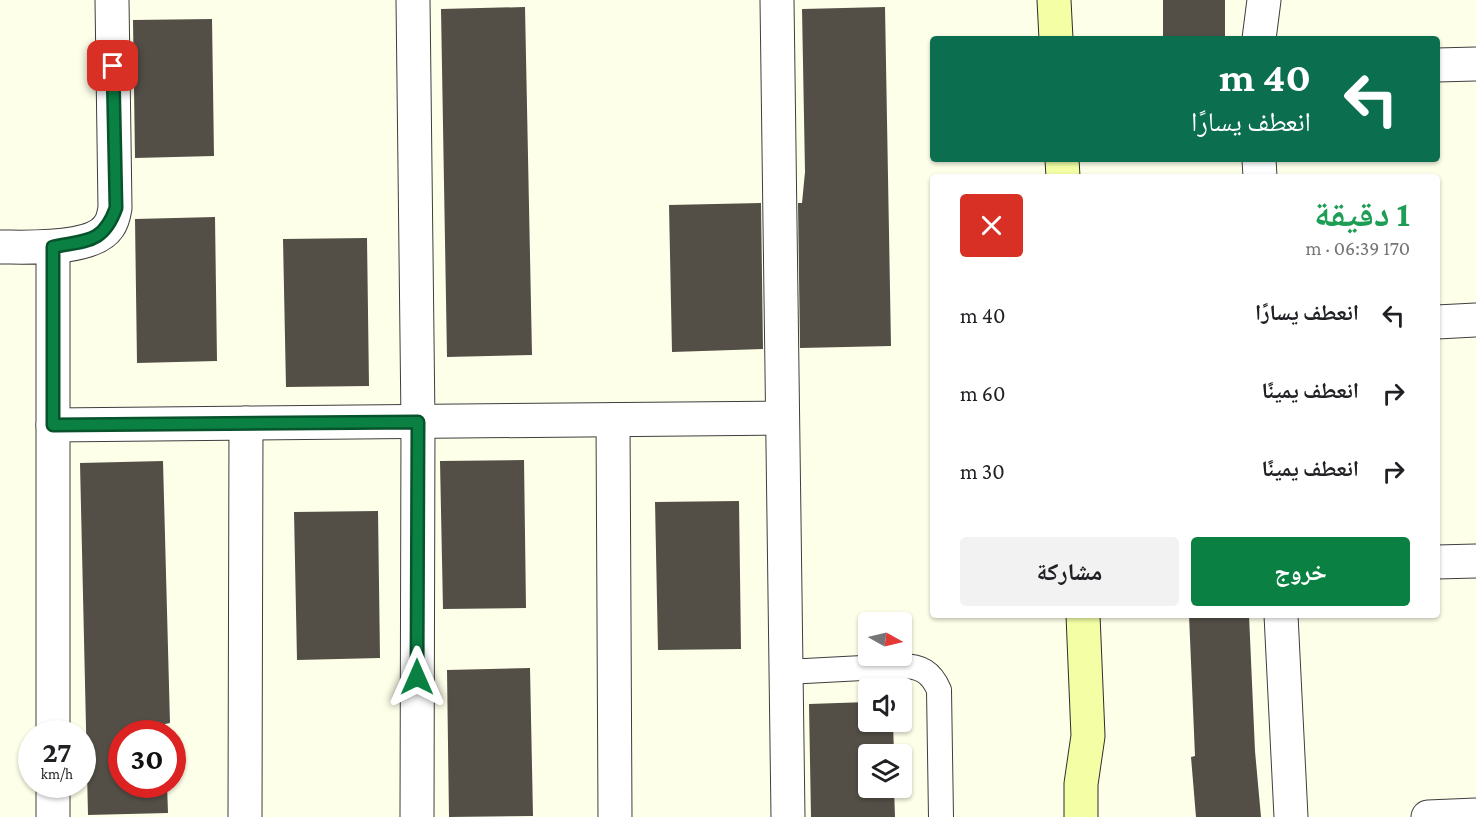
<!DOCTYPE html>
<html lang="ar">
<head>
<meta charset="utf-8">
<style>
	:root { --surface:#fff; --page:#f2f2f2; --text:#202124; --muted:#757577; --accent:#0b8043 }
	body { margin:0; font-family:"Crimson Pro","Noto Naskh Arabic",serif; background:var(--page); color:var(--text); direction:rtl; height:100vh; display:flex; flex-direction:column; font-size:22px; white-space:nowrap }
	* { box-sizing:border-box; margin:0 }
	p { font-size:20px; color:var(--muted) }
	.icon { flex:none; width:33px; height:33px; fill:none; stroke:currentColor; stroke-width:2; stroke-linecap:round; stroke-linejoin:round }
	.map { position:relative; flex:1; overflow:hidden; direction:ltr }
	.sheet { position:absolute; left:930px; top:174px; width:510px; height:444px; display:flex; flex-direction:column; background:var(--surface); border-radius:6px; box-shadow:0 2px 4px #0004; direction:rtl }
	.sheet>* { flex:none }
	.top-card { position:absolute; left:930px; top:36px; width:510px; height:126px; border-radius:6px; box-shadow:0 2px 4px #0004; direction:rtl; background:#0b6e4f; color:#fff; overflow:hidden }
	.needle { width:39px; rotate:98deg }
	.fabs { position:absolute; left:858px; top:612px; display:grid; gap:12px }
	.fabs a { display:grid; place-items:center; width:54px; height:54px; border-radius:6px; background:var(--surface); box-shadow:0 2px 4px #0004; font-size:30px }
	.speed { position:absolute; left:18px; top:720px; display:flex; gap:12px; font-size:30px; font-weight:700; text-align:center }
	.speed>* { display:grid; place-content:center; width:78px; height:78px; border-radius:50%; background:var(--surface); box-shadow:0 2px 4px #0004; line-height:1 }
	.speed small { font-size:15px; font-weight:400 }
	.speed .limit { border:9px solid #d22; background:#fff; color:#111 }
	.pin { position:absolute; display:grid; place-items:center; width:51px; height:51px; color:#fff; margin:-26px; border-radius:12px; box-shadow:0 3px 9px #0006 }
	.me { position:absolute; width:66px; margin:-33px; rotate:0deg; stroke-linejoin:round; filter:drop-shadow(0 0 4px #0008) }
	.turn { display:flex; align-items:center; gap:21px; height:126px; padding:0 30px; font-size:27px }
	.turn .icon { width:78px; height:78px; stroke-width:2.5 }
	.turn b { display:block; font-size:42px; line-height:51px }
	.round { display:grid; place-items:center; flex:none; width:63px; height:63px; border-radius:6px; background:var(--page) }
	.head { display:flex; align-items:center; justify-content:space-between; height:102px; padding:0 30px }
	h1 { font-size:36px; font-weight:700; line-height:45px; color:#1e9e55 }
	.primary-button { display:flex; gap:12px; margin-top:auto; padding:12px 30px }
	.primary-button a { flex:1; height:69px; border-radius:6px; background:var(--accent); color:#fff; font-size:24px; font-weight:700; line-height:69px; text-align:center }
	.primary-button a+a { background:var(--page); color:var(--text) }
	ul { padding:0; list-style:none }
	li { display:flex; align-items:center; gap:18px; height:78px; padding:0 30px }
	li div { flex:1 }
	li b { display:block; font-size:22px }
	li em { font-style:normal }
	.map>svg:first-child { display:block }
</style>
</head>
<body>
<div class="map">
<svg width="1476" height="817" viewBox="0 0 1476 817">
	<rect width="100%" height="100%" fill="#feffe9"/>
	<g fill="#534f47">
		<rect x="1163" y="0" width="62" height="39"/>
		<polygon points="525,7 532,355 447,357 441,9"/>
		<polygon points="885,7 891,346 800,348 798,203 802,203 805,172 802,9"/>
		<polygon points="212,19 214,156 135,158 133,20"/>
		<polygon points="761,203 763,349 672,352 669,205"/>
		<polygon points="215,217 217,361 137,363 135,219"/>
		<polygon points="367,238 369,386 286,387 283,239"/>
		<polygon points="524,460 526,608 443,609 440,461"/>
		<polygon points="163,461 170,723 165,724 165,734 122,734 122,784 167,784 168,813 88,815 80,463"/>
		<polygon points="739,501 741,649 658,650 655,502"/>
		<polygon points="378,511 380,658 297,660 294,512"/>
		<polygon points="1189,615 1249,615 1255,751 1261,817 1196,817 1191,757 1195,756"/>
		<polygon points="530,668 533,816 449,817 447,670"/>
		<polygon points="868,702 868,722 893,722 894,754 868,754 868,788 894,788 895,817 811,817 809,704"/>
	</g>
	<g fill="none" stroke-linecap="round" stroke-linejoin="round">
		<defs>
			<path id="lane" d="M786 672 901 666C921 666 931 672 939 690L941 817"/>
			<g id="street">
				<polyline points="413,0 418,422 417,817"/>
				<polyline points="777,0 788,817"/>
				<polyline points="1259,39 1264,0"/>
				<polyline points="1437,65 1476,64"/>
				<polyline points="1259,159 1260,177"/>
				<path d="M0 247C27 247 93 251 109 226 112 222 114 214 115 208L112 0"/>
				<polyline points="53,247 53,734"/>
				<polyline points="1437,322 1476,320"/>
				<polyline points="613,420 615,817"/>
				<polyline points="53,425 781,418"/>
				<polyline points="1437,562 1476,561"/>
				<polyline points="1281,615 1291,817"/>
				<polyline points="53,784 53,817"/>
				<polyline points="245,817 246,423"/>
				<polyline points="1428,817 1476,815"/>
			</g>
			<g id="secondary">
				<polyline points="1054,0 1056,39"/>
				<polyline points="1062,159 1063,177"/>
				<polyline points="1081,817 1081,784 1088,736 1083,615"/>
			</g>
		</defs>
		<use href="#lane" stroke="#3e3e3e" stroke-width="26"/>
		<use href="#street" stroke="#3e3e3e" stroke-width="35"/>
		<use href="#secondary" stroke="#2d2d2d" stroke-width="35"/>
		<use href="#lane" stroke="#fff" stroke-width="24"/>
		<use href="#street" stroke="#fff" stroke-width="33"/>
		<use href="#secondary" stroke="#f3fea5" stroke-width="33"/>
	</g>
	<g fill="none" stroke-linecap="round" stroke-linejoin="round">
		<defs>
			<path id="route" d="M113 66 116 208C103 244 86 240 53 247V425L418 422 417 677"/>
		</defs>
		<use href="#route" stroke="#07532c" stroke-width="15"/>
		<use href="#route" stroke="#0b8043" stroke-width="10"/>
	</g>
</svg>
<div class="fabs">
<a><svg class="needle" viewBox="-14 -14 28 28"><path d="M0-13l5 13h-10z" fill="#e53935"/><path d="M0 13l5-13h-10z" fill="#757577"/></svg></a>
<a><svg class="icon" aria-label="sound" viewBox="0 0 24 24"><path d="M4 9h4l5-4v14l-5-4H4zM17 9q2 3 0 6"/></svg></a>
<a><svg class="icon" aria-label="layers" viewBox="0 0 24 24"><path d="M12 4l9 5-9 5-9-5zM3 14l9 5 9-5"/></svg></a>
</div>
<div class="speed"><div>27<small>km/h</small></div><div class="limit">30</div></div>
<div class="pin" style="left:113px;top:66px;background:#d93025"><svg class="icon" aria-label="arrive" viewBox="0 0 24 24"><path d="M6 21V4h12l-3 4 3 4H6"/></svg></div>
<svg class="me" style="left:417px;top:677px" viewBox="-20 -20 40 40"><path d="M0-17L14 15 0 8-14 15z" fill="#0b8043" stroke="#fff" stroke-width="4"/></svg>
<div class="top-card">
<div class="turn"><svg class="icon" aria-label="left" viewBox="0 0 24 24"><path d="M17 20v-9H6M10 6l-5 5 5 5"/></svg><div><b>40 m</b>انعطف يسارًا</div></div>
</div>
<section class="sheet">
<div class="head"><div><h1>1 دقيقة</h1><p>170 m · 06:39</p></div><a class="round" style="background:#d93025;color:#fff"><svg class="icon" aria-label="close" viewBox="0 0 24 24"><path d="M6 6l12 12M18 6L6 18"/></svg></a></div>
<ul>
<li><svg class="icon" aria-label="left" viewBox="0 0 24 24"><path d="M17 20v-9H6M10 6l-5 5 5 5"/></svg><div><b>انعطف يسارًا</b></div><em>40 m</em></li>
<li><svg class="icon" aria-label="right" viewBox="0 0 24 24"><path d="M7 20v-9h11M14 6l5 5-5 5"/></svg><div><b>انعطف يمينًا</b></div><em>60 m</em></li>
<li><svg class="icon" aria-label="right" viewBox="0 0 24 24"><path d="M7 20v-9h11M14 6l5 5-5 5"/></svg><div><b>انعطف يمينًا</b></div><em>30 m</em></li>
</ul>
<div class="primary-button"><a>خروج</a><a>مشاركة</a></div>
</section>
</div>
</body>
</html>
